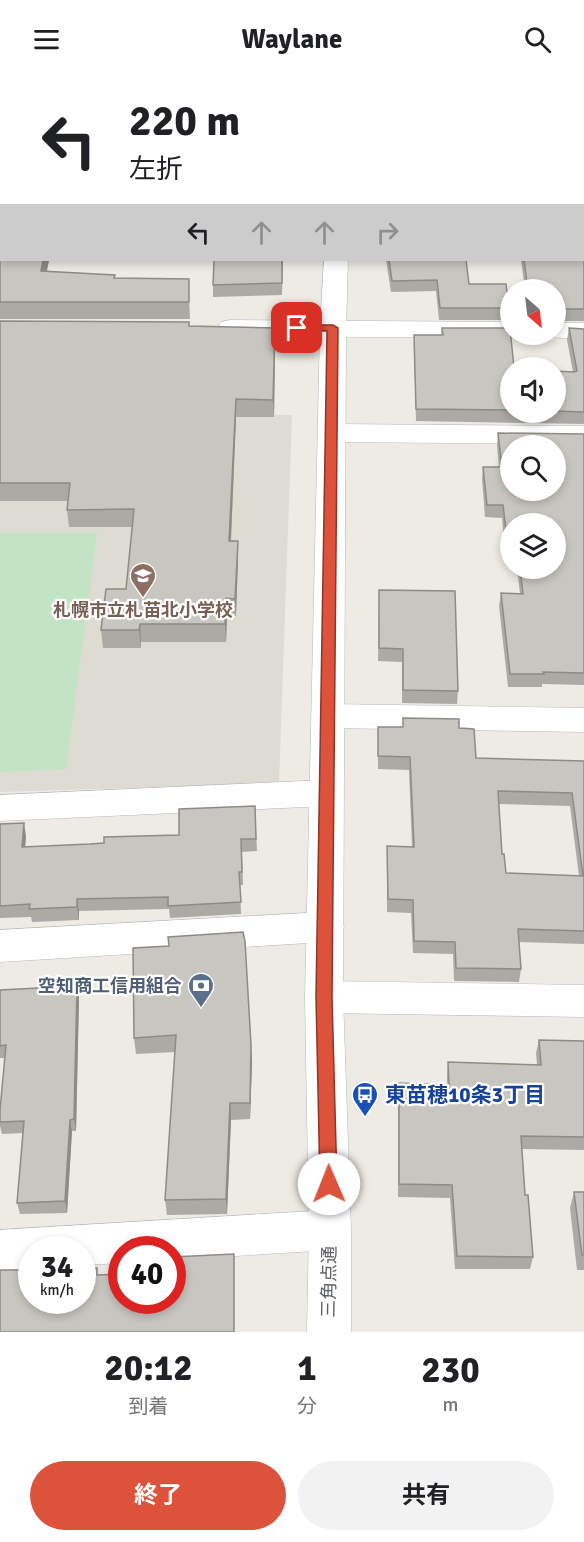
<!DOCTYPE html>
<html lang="ja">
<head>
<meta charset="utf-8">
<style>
	:root { --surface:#fff; --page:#f2f2f2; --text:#202124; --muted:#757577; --accent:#dc523a }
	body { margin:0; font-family:Signika,"Noto Sans JP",sans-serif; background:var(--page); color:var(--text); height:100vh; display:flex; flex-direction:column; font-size:22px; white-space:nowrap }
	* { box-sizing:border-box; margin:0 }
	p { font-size:20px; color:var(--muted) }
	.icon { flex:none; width:33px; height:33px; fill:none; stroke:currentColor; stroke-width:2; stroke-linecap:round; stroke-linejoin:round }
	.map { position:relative; height:1254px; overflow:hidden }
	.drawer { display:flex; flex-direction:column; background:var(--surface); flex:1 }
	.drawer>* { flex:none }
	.top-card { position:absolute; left:0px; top:0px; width:585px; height:183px; box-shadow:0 3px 9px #0003; background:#fff; color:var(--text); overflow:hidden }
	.needle { width:39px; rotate:152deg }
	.controls { position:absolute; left:500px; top:201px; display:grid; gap:12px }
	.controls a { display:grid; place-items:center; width:66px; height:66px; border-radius:50%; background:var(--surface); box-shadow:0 3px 9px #0003; font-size:30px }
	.speed { position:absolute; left:18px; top:1158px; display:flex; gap:12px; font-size:30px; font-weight:700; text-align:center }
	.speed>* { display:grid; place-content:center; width:78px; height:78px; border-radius:50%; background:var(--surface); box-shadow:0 3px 9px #0003; line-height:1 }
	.speed small { font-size:15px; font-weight:400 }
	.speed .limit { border:9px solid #d22; background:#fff; color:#111 }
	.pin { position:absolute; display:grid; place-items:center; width:51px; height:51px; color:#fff; margin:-26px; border-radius:12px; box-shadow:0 3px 9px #0006 }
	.me { position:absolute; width:66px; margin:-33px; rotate:359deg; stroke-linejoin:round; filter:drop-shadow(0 0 4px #0008) }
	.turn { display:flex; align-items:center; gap:21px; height:126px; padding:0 30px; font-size:27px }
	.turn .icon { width:78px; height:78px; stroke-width:2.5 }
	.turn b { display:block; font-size:42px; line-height:51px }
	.lanes { display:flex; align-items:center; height:57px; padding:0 30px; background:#0003; justify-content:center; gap:30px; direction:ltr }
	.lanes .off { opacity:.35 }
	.eta { display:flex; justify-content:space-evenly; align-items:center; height:102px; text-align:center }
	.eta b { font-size:36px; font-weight:700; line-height:42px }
	.cta { display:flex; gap:12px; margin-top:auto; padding:12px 30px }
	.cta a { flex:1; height:69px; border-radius:36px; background:var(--accent); color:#fff; font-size:24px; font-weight:700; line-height:69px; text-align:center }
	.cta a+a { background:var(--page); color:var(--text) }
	header { display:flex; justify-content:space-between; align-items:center; height:78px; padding:0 30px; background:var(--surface); font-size:27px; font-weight:700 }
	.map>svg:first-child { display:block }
</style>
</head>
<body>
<header><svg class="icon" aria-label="menu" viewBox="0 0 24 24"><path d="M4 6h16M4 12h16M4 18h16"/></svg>Waylane<svg class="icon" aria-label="search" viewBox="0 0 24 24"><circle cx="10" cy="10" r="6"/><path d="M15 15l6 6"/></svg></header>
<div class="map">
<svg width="584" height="1254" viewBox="0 0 584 1254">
	<rect width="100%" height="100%" fill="#edebe3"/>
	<polygon fill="#dddbd2" points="0,336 292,337 279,705 0,714"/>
	<polygon fill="#c2e3c4" points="0,455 97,455 66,691 0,694"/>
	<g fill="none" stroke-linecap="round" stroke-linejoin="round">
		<defs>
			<g id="minor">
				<polygon points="230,242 510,244 510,256 520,256 510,260 230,258 221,256 217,250 221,244"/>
				<polygon points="555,245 584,245 584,261 546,259 544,256 555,256"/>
				<polygon points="333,346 584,348 584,366 333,364 323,361 319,355 323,349"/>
				<polygon points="328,626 584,630 584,654 328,650 316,647 311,638 316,629"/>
				<polygon points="327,702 339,706 344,715 339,724 327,728 0,743 0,717"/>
				<polygon points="325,834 338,838 344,849 338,860 325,864 0,884 0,852"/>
				<polygon points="324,903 584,907 584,939 324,935 310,931 305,919 310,907"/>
				<polygon points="330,1132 345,1138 351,1152 345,1166 330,1172 172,1182 172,1172 122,1172 122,1185 82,1187 82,1172 32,1172 32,1191 0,1192 0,1152"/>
			</g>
			<g id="tertiary">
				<rect x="327" y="0" width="22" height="2"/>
				<polygon points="324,182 348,182 346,250 343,919 351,1152 351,1254 307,1254 309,1152 305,919 320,250"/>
			</g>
			<rect id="secondary" x="0" y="52" width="2" height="14"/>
		</defs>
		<use href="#minor" stroke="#b6b8bd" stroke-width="1"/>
		<use href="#tertiary" stroke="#b6b8bd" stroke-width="1"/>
		<use href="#secondary" stroke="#b7b9be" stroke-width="1"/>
		<use href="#minor" fill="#fff" fill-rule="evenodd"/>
		<use href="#tertiary" fill="#fff" fill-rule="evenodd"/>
		<use href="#secondary" fill="#fff" fill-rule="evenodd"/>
	</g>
	<g fill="#acaaa5" fill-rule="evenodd">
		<rect x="111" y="0" width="48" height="2"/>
		<rect x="205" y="0" width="86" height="2"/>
		<polygon points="409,0 584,0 584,22 584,2 409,2"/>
		<polygon points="0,60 2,182 49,182 47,194 115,197 115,200 189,218 190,241 0,241"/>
		<polygon points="584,74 584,243 564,243 562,233 555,233 555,212 525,212 521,182 584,182"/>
		<polygon points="283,182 282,217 213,219 213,207"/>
		<polygon points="386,182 466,182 469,206 509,230 507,242 439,242 436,213 391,214"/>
		<polygon points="0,243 189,248 275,267 274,339 236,339 231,463 238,481 236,538 227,538 226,564 141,564 141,570 103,570 101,552 126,511 132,449 69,449 67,432 68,423 0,423"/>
		<polygon points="442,250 510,290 510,334 555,334 555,293 573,294 567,262 569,250 584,251 584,346 416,343 414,269 414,257 441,257"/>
		<polygon points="498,355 584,356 584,607 542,606 542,609 508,609 499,528 501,515 520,516 517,490 555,490 510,446 510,473 505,473 502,440 485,439 482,401 483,389 499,389 497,368"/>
		<polygon points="379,512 458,613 457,626 402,625 402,584 378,583"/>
		<path d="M403 640 459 650 476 680 584 683V866L519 864 521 891 519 904 454 903 453 876 413 875 411 835 387 834V768L412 769 409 692 378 691V649H403ZM499 726 570 728 579 798 506 795 502 776Z"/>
		<polygon points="255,728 257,773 242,774 243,807 240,807 241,836 170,840 169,831 79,833 79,842 32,844 31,839 0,840 0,746 26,758 25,769 90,766 179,757"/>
		<polygon points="133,870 251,967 252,984 250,1041 231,1042 227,1136 167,1137 165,1122 175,974 136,976 134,960"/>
		<polygon points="77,908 79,920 76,1053 72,1053 67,1135 20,1136 17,1125 23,1055 2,1056 0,1048 0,1032 5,980 0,980 0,912"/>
		<polygon points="539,962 584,963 584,1072 522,1071 525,1117 533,1179 530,1191 455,1191 450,1120 398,1119 398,1018 399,1005 447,1007 447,997 448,984 537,987 536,975"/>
		<polygon points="574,1114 584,1114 584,1192 577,1192 570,1130"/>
	</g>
	<g fill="#8c8b86">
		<polygon points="43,182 49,182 43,210 41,193"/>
		<polygon points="275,250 275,267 274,339 273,322"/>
		<polygon points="236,321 236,339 230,481 229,463"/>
		<polygon points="238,463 238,481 236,538 235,521"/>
		<polygon points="226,520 227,538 226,564 225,546"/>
		<polygon points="140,546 141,564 141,570 139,552"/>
		<polygon points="24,745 26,758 24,782 22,769"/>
		<polygon points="77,821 79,833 79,842 77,829"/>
		<polygon points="77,908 79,920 76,1053 74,1041"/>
		<polygon points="251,967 252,984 250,1041 250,1025"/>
		<polygon points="230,1025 231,1042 227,1136 226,1121"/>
		<polygon points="70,1042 72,1053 67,1135 65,1123"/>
	</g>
	<g fill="#c8c6c0" stroke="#8c8b86" stroke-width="1.5" fill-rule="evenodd">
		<rect x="239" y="0" width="33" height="2"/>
		<polygon points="463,0 584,0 584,11 584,2 463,2"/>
		<polygon points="0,60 2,60 2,182 43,182 41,193 115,197 114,200 189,201 189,224 0,224"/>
		<polygon points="584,179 584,231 565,231 563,221 555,221 555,212 528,212 524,182 584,182"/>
		<polygon points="214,182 282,182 282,205 213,207"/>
		<polygon points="389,182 466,182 469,206 506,206 509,230 440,230 437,202 392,203"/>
		<polygon points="0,243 189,244 189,248 275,250 273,322 236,321 229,463 238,463 235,521 226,520 225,546 140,546 139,552 101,552 106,511 126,511 134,431 67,432 70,405 0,405"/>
		<polygon points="442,250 510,250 514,290 510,290 510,332 416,331 414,257 443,257"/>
		<polygon points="569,250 584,251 584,334 555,333 555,293 574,294 577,293"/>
		<path d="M498 355 584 356V595L543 594 544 596H510L501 515 523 516 520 490H555V446H510V461H507L503 427H487L483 389H502ZM510 368H555V412H510Z"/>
		<polygon points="379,512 455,513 458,613 403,612 403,571 379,570"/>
		<path d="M403 640 459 641V650L474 651 476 680 584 683V853L518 851 521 891 456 890 455 864 414 863 413 822 388 821 387 768 414 769 410 679 378 678V649H403ZM498 713 572 715 583 798 506 795 504 776H502Z"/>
		<polygon points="255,728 256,761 241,761 242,794 239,794 241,824 168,828 168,819 77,821 77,829 29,831 30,826 0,828 0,746 24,745 22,769 90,766 104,765 104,759 179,757 179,731"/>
		<polygon points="243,854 245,863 251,967 250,1025 230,1025 226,1121 165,1122 176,957 134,960 133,870 169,868 168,859"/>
		<polygon points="77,908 74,1041 70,1042 65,1123 17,1125 24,1043 0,1044 0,1032 6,967 0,968 0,912"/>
		<polygon points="539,962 584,963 584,1059 521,1058 525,1117 528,1117 533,1179 457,1178 452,1107 399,1106 399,1005 449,1007 448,984 541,987"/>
		<polygon points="574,1114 584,1114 584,1177 582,1177"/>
		<polygon points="234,1176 234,1254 0,1254 0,1192 32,1192 32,1222 82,1222 82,1190 97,1190 97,1197 122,1196 122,1222 172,1222 172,1179"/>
	</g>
	<polygon fill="#dc523a" stroke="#8f3526" stroke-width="1.5" points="297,247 333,247 338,250 332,919 337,1106 335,1111 329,1114 323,1111 320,1106 316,919 327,253 293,252 293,248"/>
	<defs>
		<symbol id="school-pin" viewBox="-11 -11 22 30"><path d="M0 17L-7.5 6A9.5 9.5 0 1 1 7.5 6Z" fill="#8d6e63" stroke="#fff"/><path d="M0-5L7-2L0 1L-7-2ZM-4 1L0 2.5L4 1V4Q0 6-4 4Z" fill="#fff"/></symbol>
		<symbol id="bank-pin" viewBox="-11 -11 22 30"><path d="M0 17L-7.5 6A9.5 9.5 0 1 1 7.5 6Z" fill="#5c6f8a" stroke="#fff"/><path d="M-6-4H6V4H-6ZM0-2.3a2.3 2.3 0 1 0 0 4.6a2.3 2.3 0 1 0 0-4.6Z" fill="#fff"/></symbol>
		<symbol id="bus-pin" viewBox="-11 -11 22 30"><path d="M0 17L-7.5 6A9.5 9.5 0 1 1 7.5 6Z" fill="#1a4fb4" stroke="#fff"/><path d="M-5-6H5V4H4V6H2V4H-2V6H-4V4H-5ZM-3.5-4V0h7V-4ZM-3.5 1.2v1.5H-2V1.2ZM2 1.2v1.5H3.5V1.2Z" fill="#fff"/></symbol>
	</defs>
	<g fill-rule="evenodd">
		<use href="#school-pin" x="128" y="483" width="30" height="40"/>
		<use href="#bank-pin" x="186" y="893" width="30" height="40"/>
		<use href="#bus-pin" x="350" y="1002" width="30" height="40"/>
	</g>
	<g text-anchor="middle" stroke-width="4.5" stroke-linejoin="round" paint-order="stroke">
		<g font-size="18" font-weight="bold" fill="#785e54" stroke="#fff">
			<text x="143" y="538">札幌市立札苗北小学校</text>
		</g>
		<g font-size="18" font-weight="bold" fill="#4e5e75" stroke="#fff" text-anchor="end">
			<text x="182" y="914">空知商工信用組合</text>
		</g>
		<g font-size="18" fill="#5b5e63" stroke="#fff">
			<text transform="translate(329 1204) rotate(-89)" y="6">三角点通</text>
		</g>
		<g font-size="21" font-weight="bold" fill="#164399" stroke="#fff" text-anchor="start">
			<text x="385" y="1024">東苗穂10条3丁目</text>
		</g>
	</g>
</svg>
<div class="controls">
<a><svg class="needle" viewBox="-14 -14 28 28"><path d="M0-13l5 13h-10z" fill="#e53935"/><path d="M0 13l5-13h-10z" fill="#757577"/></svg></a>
<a><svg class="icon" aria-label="sound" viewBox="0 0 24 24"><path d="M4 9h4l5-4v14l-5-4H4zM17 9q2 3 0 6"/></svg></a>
<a><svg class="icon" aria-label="search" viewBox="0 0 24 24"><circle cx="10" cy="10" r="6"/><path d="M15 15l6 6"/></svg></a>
<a><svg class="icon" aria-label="layers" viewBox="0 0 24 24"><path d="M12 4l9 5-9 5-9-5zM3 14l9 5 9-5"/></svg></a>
</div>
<div class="speed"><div>34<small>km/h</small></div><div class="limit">40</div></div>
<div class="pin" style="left:297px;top:250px;background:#d93025"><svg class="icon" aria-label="arrive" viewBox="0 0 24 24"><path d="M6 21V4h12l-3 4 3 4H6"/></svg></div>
<svg class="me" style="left:329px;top:1106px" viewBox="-20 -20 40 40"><circle r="19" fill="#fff"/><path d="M0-13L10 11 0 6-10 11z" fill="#dc523a"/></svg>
<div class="top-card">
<div class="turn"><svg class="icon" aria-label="left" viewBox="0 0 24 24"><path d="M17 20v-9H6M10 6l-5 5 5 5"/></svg><div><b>220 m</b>左折</div></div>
<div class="lanes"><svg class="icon" aria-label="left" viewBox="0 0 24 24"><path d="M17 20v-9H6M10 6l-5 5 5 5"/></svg><svg class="icon off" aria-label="ahead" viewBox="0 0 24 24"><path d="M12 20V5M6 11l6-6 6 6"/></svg><svg class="icon off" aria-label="ahead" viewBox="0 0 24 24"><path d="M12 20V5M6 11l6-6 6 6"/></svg><svg class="icon off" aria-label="right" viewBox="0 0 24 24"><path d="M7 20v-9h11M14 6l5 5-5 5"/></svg></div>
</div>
</div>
<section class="drawer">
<div class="eta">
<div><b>20:12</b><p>到着</p></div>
<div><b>1</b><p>分</p></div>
<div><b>230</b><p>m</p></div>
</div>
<div class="cta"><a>終了</a><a>共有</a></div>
</section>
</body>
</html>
